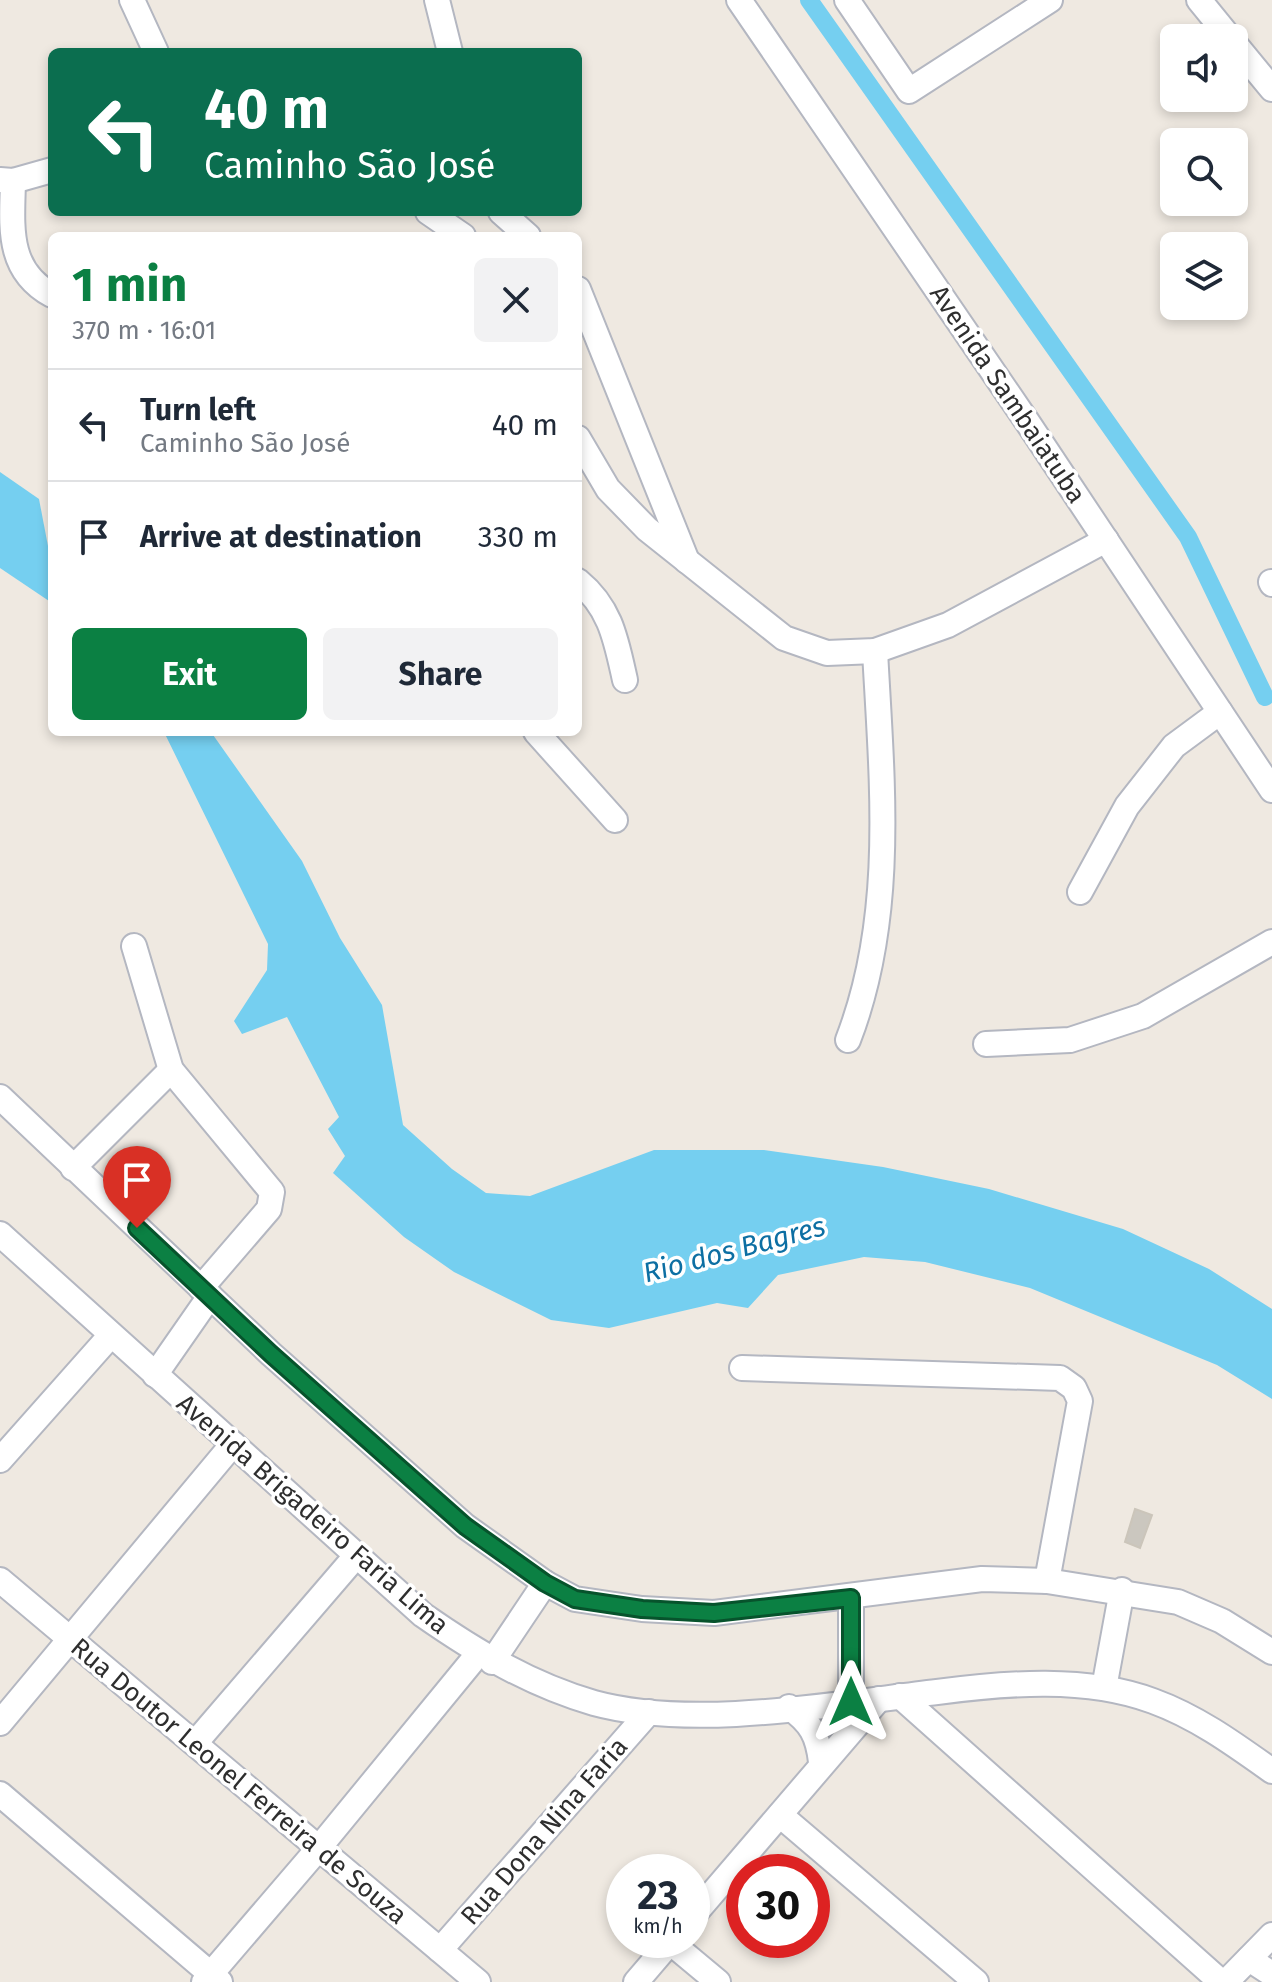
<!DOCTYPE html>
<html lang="en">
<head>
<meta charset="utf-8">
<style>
	:root { --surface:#fff; --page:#f2f2f3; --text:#1f2937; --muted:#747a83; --line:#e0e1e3; --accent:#0b8043 }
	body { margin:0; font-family:"Fira Sans",sans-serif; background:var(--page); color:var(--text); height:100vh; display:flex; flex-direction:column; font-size:30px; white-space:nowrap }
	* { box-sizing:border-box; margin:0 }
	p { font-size:26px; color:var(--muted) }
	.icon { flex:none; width:44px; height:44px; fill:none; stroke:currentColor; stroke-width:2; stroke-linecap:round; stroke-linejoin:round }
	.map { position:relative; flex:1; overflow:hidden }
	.sheet { position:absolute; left:48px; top:232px; width:534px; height:504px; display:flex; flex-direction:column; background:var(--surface); border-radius:12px; box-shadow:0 4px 12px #0003 }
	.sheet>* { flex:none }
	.top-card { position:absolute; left:48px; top:48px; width:534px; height:168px; border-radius:12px; box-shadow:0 4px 12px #0003; background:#0b6e4f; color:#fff; overflow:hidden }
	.buttons { position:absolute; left:1160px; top:24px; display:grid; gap:16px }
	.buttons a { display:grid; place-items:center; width:88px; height:88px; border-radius:12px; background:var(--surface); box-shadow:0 4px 12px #0003; font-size:40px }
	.speed { position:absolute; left:606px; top:1854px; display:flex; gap:16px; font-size:40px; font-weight:700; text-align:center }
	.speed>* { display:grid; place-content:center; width:104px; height:104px; border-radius:50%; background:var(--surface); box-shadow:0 4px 12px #0003; line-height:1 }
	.speed small { font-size:20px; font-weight:400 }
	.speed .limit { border:12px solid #d22; background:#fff; color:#111 }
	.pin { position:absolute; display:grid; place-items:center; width:68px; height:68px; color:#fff; margin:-82px -34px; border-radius:50% 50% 50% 0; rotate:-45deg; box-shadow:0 0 8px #0007 }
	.pin .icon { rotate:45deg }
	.me { position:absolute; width:88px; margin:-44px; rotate:0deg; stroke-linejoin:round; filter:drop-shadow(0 0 6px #0008) }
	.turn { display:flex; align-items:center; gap:28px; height:168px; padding:0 24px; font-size:36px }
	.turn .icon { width:104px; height:104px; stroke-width:2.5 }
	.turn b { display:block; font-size:56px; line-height:68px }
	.round { display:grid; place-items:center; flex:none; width:84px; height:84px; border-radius:12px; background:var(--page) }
	.head { display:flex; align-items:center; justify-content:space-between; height:136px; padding:0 24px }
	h1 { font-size:48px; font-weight:700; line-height:60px; color:var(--accent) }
	.action { display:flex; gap:16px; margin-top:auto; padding:16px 24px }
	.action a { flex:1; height:92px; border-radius:12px; background:var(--accent); color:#fff; font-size:32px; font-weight:700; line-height:92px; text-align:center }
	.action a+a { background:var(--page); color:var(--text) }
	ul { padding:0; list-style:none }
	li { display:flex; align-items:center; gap:24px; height:112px; padding:0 24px; border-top:2px solid var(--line) }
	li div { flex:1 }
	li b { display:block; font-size:30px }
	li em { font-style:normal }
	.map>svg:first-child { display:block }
</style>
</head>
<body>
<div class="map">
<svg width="1272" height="1982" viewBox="0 0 1272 1982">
	<rect width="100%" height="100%" fill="#efe9e1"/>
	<g fill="#75cff0">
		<polygon points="0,472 39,499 52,567 52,603 0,568"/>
		<polygon points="164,732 211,732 302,861 340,938 382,1005 403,1125 452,1169 486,1193 530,1196 654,1150 764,1150 883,1167 989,1189 1123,1229 1209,1269 1272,1309 1272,1399 1217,1365 1030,1288 925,1262 864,1257 778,1275 748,1308 717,1303 609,1328 551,1320 454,1272 404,1237 333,1173 345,1156 328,1129 339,1117 287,1017 242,1034 234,1021 267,970 268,944"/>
	</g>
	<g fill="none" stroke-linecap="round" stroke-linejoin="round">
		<polyline stroke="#75cff0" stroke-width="18" points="809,0 1188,537 1265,697"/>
	</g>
	<polygon fill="#cbc7bf" stroke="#cbc5ba" stroke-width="2" points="1135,1509 1152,1515 1140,1548 1125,1542"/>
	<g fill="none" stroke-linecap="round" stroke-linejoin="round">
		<defs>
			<g id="minor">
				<polyline points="132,0 156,52"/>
				<polyline points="437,0 450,52"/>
				<polyline points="739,0 1026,420 1272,790"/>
				<polyline points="847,0 909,91 1050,0"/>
				<polyline points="1199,0 1230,38"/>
				<polyline points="1234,43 1272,89"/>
				<polyline points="0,180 13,181 52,170"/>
				<path d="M13 181C12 226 6 270 52 295"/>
				<polyline points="428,212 463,236"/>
				<polyline points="501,212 528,236"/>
				<polyline points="578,289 687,561"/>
				<polyline points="578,438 608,489 647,529 784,638 827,653 875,651 948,625 1106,540"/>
				<path d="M578 581C611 608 616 640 625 680"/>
				<polyline points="1271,582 1272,584"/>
				<polyline points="536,732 615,820"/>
				<polyline points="1080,892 1127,806 1174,746 1220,712"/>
				<polyline points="134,946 171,1070 272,1192 269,1209 201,1288"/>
				<path d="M848 1040C896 916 882 782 875 651"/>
				<polyline points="986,1044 1070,1040 1143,1016 1272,942"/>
				<polyline points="0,1097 271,1354 465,1526 545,1583 575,1599 642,1609 714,1613 982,1579 1047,1581 1178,1602 1222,1621 1272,1652"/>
				<polyline points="73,1168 171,1070"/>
				<path d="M0 1234 423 1615C476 1652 531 1685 594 1703 693 1730 835 1704 937 1692 1006 1683 1086 1676 1153 1701 1197 1717 1234 1744 1272 1771"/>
				<polyline points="742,1368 1060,1378 1074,1388 1080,1401 1047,1581"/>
				<polyline points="155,1375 210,1296"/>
				<polyline points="0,1460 111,1335"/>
				<polyline points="0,1580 478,1982"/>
				<polyline points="492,1662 545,1583"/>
				<polyline points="1104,1688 1122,1590"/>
				<polyline points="900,1696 1221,1982"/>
				<polyline points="851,1702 851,1598"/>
				<path d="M789 1707C811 1723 818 1735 821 1762"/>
				<polyline points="0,1723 233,1444"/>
				<polyline points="196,1742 356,1556"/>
				<polyline points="0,1794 220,1982"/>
				<polyline points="780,1815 976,1982"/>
				<polyline points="692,1917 879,1699"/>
				<polyline points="670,1942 718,1982"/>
				<polyline points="440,1950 649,1712"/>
				<polyline points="1249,1959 1272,1974"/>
				<polyline points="204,1982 318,1849 478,1654"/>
				<polyline points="636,1982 672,1940"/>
				<polyline points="1226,1982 1272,1935"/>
			</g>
		</defs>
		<use href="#minor" stroke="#b4b7c1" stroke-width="28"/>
		<use href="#minor" stroke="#fff" stroke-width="24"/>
	</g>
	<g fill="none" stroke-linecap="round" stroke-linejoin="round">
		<defs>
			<polyline id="route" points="137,1228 271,1354 465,1526 545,1583 575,1599 642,1609 714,1613 851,1598 851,1702"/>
		</defs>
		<use href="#route" stroke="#07532c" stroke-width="20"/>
		<use href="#route" stroke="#0b8043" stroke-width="14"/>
	</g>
	<g text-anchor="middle" stroke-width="7" stroke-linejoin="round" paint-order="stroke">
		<g font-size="26" fill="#2e2e2e" stroke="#fff">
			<text transform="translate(1008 394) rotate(56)" y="9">Avenida Sambaiatuba</text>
			<text transform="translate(313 1514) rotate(41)" y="9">Avenida Brigadeiro Faria Lima</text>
			<text transform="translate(239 1781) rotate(40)" y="9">Rua Doutor Leonel Ferreira de Souza</text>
			<text transform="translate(544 1831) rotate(-49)" y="9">Rua Dona Nina Faria</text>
		</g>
		<g font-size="28" font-style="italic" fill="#0d6fa3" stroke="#fff">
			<text transform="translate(734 1249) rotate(-15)" y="10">Rio dos Bagres</text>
		</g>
	</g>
</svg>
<div class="buttons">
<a><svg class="icon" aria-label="sound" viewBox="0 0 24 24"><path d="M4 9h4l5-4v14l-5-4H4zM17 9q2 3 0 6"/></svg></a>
<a><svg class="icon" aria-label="search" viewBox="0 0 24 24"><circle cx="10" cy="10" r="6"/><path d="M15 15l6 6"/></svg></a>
<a><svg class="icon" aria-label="layers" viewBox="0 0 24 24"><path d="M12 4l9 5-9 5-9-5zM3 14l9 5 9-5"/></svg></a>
</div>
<div class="speed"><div>23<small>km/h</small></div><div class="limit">30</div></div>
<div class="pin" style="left:137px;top:1228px;background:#d93025"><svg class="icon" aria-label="arrive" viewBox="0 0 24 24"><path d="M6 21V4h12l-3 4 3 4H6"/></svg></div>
<svg class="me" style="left:851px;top:1702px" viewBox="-20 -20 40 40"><path d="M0-17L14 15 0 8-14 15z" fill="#0b8043" stroke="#fff" stroke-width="4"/></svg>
<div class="top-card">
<div class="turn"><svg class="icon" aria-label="left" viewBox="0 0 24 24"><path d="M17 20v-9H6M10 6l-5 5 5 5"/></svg><div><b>40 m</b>Caminho São José</div></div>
</div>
<section class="sheet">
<div class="head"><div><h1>1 min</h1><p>370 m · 16:01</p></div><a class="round"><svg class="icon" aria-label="close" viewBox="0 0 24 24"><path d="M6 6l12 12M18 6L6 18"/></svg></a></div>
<ul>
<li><svg class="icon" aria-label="left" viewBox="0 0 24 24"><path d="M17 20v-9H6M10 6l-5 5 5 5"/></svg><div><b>Turn left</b><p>Caminho São José</p></div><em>40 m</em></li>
<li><svg class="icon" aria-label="arrive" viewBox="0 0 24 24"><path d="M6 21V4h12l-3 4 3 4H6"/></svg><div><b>Arrive at destination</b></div><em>330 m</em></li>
</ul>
<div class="action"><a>Exit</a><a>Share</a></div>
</section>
</div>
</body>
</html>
